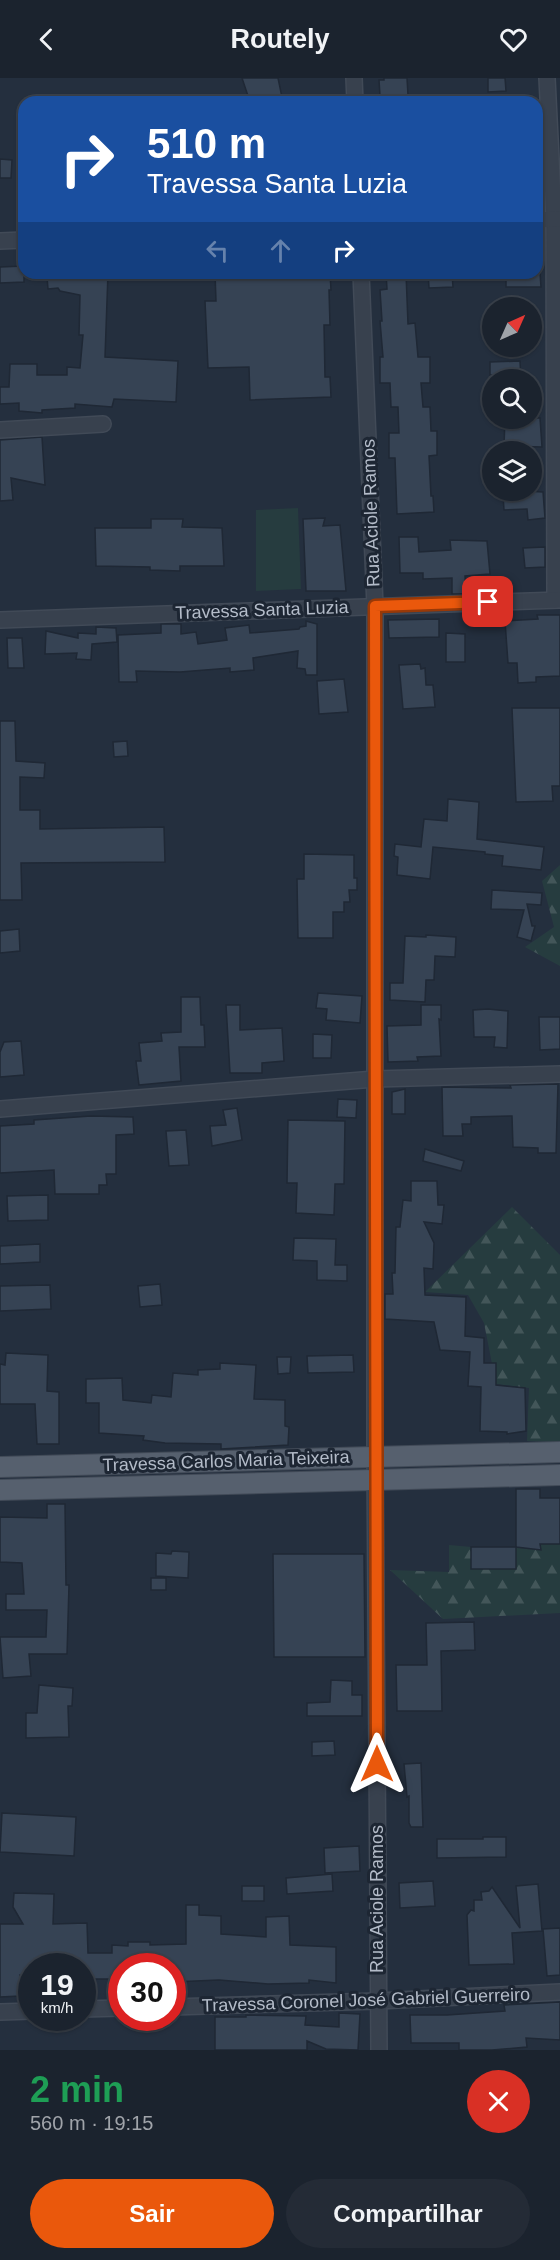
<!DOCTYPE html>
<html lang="pt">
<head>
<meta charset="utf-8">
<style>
	:root { --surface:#1b232e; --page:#242b36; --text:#f1f3f6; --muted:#a0a4aa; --line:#39404a; --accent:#ea580c }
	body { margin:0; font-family:Helvetica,sans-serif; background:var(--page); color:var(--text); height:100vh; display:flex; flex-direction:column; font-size:22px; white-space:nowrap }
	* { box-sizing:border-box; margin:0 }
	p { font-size:20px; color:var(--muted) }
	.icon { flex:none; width:33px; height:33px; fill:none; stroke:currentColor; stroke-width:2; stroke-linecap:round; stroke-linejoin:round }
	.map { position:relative; height:1972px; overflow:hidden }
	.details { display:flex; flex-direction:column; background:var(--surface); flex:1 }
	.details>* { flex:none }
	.banner { position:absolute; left:18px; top:18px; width:525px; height:183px; border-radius:18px; box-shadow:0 2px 4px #0004,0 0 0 2px var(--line); background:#1a4fa0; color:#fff; overflow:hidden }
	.needle { width:39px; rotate:45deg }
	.buttons { position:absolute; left:482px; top:219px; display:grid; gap:12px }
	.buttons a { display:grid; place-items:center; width:60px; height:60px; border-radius:50%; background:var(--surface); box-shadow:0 2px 4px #0004,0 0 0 2px var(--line); font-size:30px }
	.speed { position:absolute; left:18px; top:1875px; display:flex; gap:12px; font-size:30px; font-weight:700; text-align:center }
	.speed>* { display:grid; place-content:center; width:78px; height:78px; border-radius:50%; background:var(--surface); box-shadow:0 2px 4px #0004,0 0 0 2px var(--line); line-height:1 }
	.speed small { font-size:15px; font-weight:400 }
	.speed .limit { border:9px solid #d22; background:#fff; color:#111 }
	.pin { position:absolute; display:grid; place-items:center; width:51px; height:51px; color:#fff; margin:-26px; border-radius:12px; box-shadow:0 3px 9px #0006 }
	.me { position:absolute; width:66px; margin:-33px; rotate:0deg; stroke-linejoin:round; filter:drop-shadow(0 0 4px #0008) }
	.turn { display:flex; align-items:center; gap:21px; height:126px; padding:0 30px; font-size:27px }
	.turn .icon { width:78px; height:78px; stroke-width:2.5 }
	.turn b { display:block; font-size:42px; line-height:51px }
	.lanes { display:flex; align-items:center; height:57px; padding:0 30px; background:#0003; justify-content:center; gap:30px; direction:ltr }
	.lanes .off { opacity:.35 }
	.round { display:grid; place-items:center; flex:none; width:63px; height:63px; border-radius:32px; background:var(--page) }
	.head { display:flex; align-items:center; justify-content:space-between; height:102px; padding:0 30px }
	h1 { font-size:36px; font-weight:600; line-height:45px; color:#1e9e55 }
	.action { display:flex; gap:12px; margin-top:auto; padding:12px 30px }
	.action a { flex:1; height:69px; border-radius:36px; background:var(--accent); color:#fff; font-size:24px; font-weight:600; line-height:69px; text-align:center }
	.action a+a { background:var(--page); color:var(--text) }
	header { display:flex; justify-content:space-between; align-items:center; height:78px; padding:0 30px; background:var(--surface); font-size:27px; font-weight:600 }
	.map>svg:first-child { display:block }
</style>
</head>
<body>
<header><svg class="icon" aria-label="back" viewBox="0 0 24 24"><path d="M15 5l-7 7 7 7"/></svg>Routely<svg class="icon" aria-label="heart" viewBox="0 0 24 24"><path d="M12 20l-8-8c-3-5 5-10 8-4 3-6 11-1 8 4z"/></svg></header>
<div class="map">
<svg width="560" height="1972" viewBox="0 0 560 1972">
	<defs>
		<pattern id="forest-firs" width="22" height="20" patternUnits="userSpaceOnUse" patternTransform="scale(1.5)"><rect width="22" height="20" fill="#263c3f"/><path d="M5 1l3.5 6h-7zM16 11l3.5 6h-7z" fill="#435659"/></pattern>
	</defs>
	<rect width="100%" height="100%" fill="#242f3e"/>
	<g fill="url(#forest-firs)">
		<polygon points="560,787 560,888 525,869 554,849 542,803"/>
		<polygon points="512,1129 560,1177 560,1364 527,1363 529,1310 496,1306 484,1245 468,1217 425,1214"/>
		<polygon points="540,1466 560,1466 560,1535 443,1541 390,1492 449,1494 449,1467 471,1469 471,1490 516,1490 516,1469 540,1472"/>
	</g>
	<polygon fill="#263c3f" points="298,430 301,511 256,513 256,432"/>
	<g fill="#364354" stroke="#1f2835" stroke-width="1.5">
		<polygon points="242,0 278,0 283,24 250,24"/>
		<polygon points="384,0 407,0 408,17 380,18 379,2 384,2"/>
		<polygon points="488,0 505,0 506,13 488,14"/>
		<polygon points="0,81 12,82 11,100 0,100"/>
		<polygon points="24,188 24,204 0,205 0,189"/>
		<polygon points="86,195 108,195 105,279 178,283 176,324 114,321 112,329 75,326 75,330 42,332 42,335 19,333 19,325 0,326 0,309 9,309 10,286 37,286 37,297 67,297 67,289 80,290 83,257 79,257 80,217 60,213 58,210 48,211 47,199"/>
		<polygon points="215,195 330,195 331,212 329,212 330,247 324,247 325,299 330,299 331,319 250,322 249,289 208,290 205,223 216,223"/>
		<polygon points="386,195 406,195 408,246 415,245 418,279 430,279 430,305 421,305 423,329 430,329 431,353 437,353 437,377 429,378 431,418 433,418 434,434 397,436 395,380 389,380 389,355 399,355 398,329 391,329 390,305 380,305 380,279 383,279 380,243 382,243 380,212 387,211"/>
		<polygon points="428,195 452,195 453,209 429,210"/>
		<polygon points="506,195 540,195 541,209 506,209"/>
		<polygon points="520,283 521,302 501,302 501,297 490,297 490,284"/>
		<polygon points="505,340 540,340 542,369 504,368"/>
		<polygon points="42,359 45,407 11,400 13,422 0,423 0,362"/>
		<polygon points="509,412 543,414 545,440 528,442 527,431 504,432 503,417 510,416"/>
		<polygon points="325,440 323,448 340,447 346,513 306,513 303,441"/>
		<polygon points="151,441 183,441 182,449 222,450 224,488 180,488 180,493 150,492 150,489 96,488 95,450 151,450"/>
		<polygon points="399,459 418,459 419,474 451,472 450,462 487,463 490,496 465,498 466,516 452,516 452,500 423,501 423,495 400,495"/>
		<polygon points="545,469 545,489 525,490 523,470"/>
		<polygon points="537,537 560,537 560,598 536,599 536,604 518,605 517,585 508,585 505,543 538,541"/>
		<polygon points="439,541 439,559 389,560 388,542"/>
		<polygon points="306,543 317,546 317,597 306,597 305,591 297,590 298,573 253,580 254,592 230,594 230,590 180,594 136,593 137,604 119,604 118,557 161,555 161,546 181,546 181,556 196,554 198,566 227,562 225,550 249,547 250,555 299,551 300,549 306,548"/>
		<polygon points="96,549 116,550 117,564 92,566 91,582 76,581 77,575 45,576 46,553 78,560 78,555 96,556"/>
		<polygon points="446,555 465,556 465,584 446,584"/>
		<polygon points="7,560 22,560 24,590 8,590"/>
		<polygon points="420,586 421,591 425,590 426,607 433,607 435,629 403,631 399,587"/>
		<polygon points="344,601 348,634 319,636 317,603"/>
		<polygon points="512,630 560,630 560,708 552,708 553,723 516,724"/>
		<polygon points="0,643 15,643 16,683 45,685 44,700 20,699 20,732 40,732 40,751 164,749 165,784 21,785 22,822 0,822"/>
		<polygon points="127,663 128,678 114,679 113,664"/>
		<polygon points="448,721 479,724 477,761 544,769 541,792 502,788 503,778 485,776 485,774 433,769 430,801 397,797 398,779 394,778 395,766 421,769 424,741 447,743"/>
		<polygon points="304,776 354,777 354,800 357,800 357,812 349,812 350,824 344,824 344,834 333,834 333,860 298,860 297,801 304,801"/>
		<polygon points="492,812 542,815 541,827 527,826 532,848 535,848 531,863 517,859 524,832 491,831"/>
		<polygon points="19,851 20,873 0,875 0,853"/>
		<polygon points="426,857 456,859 455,879 435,878 434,902 426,902 425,924 390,922 390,905 403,905 405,858 426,859"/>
		<polygon points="318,915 362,918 360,945 326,942 327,931 316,930"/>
		<polygon points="181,919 200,919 201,947 204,947 205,969 179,969 181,1003 139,1007 136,983 141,983 139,965 162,963 161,955 181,954"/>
		<polygon points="226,927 240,927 240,952 282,950 284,983 262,985 262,995 230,995"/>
		<polygon points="421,927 441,927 441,942 439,941 441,978 417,979 418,983 388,984 387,948 421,947"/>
		<polygon points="488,931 508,933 507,970 494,969 495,959 474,959 473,932"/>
		<polygon points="539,939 560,939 560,971 540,972"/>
		<polygon points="313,956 332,957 331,980 313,980"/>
		<polygon points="21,963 24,997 0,999 0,974 4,964"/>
		<polygon points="558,1006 556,1075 538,1075 538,1070 513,1069 512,1038 471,1039 471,1046 462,1046 463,1058 443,1058 442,1009 511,1010 510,1007"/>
		<polygon points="405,1011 405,1036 392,1036 392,1014"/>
		<polygon points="338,1021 357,1022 356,1040 337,1039"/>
		<polygon points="237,1030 242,1062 212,1068 210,1048 226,1047 223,1032"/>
		<polygon points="91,1038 133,1039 134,1056 116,1057 116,1096 106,1096 107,1107 99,1107 99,1116 55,1116 54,1092 0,1095 0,1048 34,1046 34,1042"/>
		<polygon points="288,1042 345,1043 344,1106 335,1106 334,1137 296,1135 297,1105 287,1105"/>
		<polygon points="186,1052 189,1087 169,1088 166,1053"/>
		<polygon points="425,1071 464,1083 461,1093 423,1083"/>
		<polygon points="411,1103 437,1103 438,1127 444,1127 442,1146 424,1144 434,1165 433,1191 424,1190 425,1217 466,1219 465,1258 484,1260 484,1285 496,1285 496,1307 525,1310 526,1353 507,1356 507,1354 480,1353 481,1309 468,1308 470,1274 440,1272 434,1244 385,1241 385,1216 393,1216 392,1195 395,1195 396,1149 400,1149 403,1122 411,1123"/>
		<polygon points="48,1117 48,1142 8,1143 7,1118"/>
		<polygon points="294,1160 336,1161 335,1187 347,1187 347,1203 317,1202 317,1183 293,1182"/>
		<polygon points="40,1166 40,1184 0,1186 0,1168"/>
		<polygon points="160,1206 162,1227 140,1229 138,1208"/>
		<polygon points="50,1207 51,1231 0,1233 0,1208"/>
		<polygon points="6,1275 48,1277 47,1313 59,1314 59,1366 37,1366 35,1326 0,1326 0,1286 5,1287"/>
		<polygon points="353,1277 354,1294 308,1295 307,1278"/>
		<polygon points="277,1279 291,1279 290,1295 278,1296"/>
		<polygon points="220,1285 256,1287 254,1321 285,1322 285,1348 289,1349 288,1367 221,1371 221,1366 165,1365 143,1362 144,1358 99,1355 99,1325 86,1325 86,1301 122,1300 123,1322 151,1325 152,1317 171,1319 173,1295 198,1297 198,1292 220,1291"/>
		<polygon points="516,1411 540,1411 540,1420 560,1420 560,1466 540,1466 541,1472 516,1469"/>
		<polygon points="47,1426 65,1426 66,1507 69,1507 67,1576 29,1576 31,1598 3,1600 0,1559 46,1559 47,1532 6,1532 6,1516 24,1516 22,1485 0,1484 0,1439 47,1440"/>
		<rect x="471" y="1469" width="45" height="22"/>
		<polygon points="172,1473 189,1474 188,1500 156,1498 156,1475 171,1476"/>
		<polygon points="273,1476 364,1476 365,1579 274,1579"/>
		<rect x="151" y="1500" width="15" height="12"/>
		<polygon points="474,1544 475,1572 441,1573 442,1633 397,1633 396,1587 427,1587 426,1545"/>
		<polygon points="331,1602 352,1603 352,1617 362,1617 362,1638 307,1638 307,1625 330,1624"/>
		<polygon points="39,1607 73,1610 72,1628 68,1628 69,1659 26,1660 26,1635 37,1635"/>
		<polygon points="334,1663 335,1677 312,1678 312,1664"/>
		<polygon points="421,1685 423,1749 411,1749 409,1745 409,1718 407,1719 404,1686"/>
		<polygon points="2,1735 76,1739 74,1778 0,1774"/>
		<polygon points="483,1759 506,1759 506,1779 437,1780 437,1761 483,1761"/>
		<polygon points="359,1768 360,1793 325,1795 324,1770"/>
		<polygon points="332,1796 333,1813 287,1816 286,1800"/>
		<polygon points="433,1803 435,1828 400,1830 399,1805"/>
		<polygon points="538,1806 542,1853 512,1855 514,1886 469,1887 467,1837 471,1832 474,1833 474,1822 482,1822 481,1814 489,1813 492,1809 520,1850 516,1808"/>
		<rect x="242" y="1808" width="22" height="15"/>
		<polygon points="14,1815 54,1816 53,1846 87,1845 88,1875 112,1875 112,1867 128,1868 128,1864 150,1864 150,1867 186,1866 186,1827 199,1827 199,1837 221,1838 221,1856 266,1859 266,1839 289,1838 290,1867 336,1869 336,1905 309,1902 309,1905 268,1906 219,1902 172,1904 172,1888 122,1888 122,1901 92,1901 92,1900 82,1900 82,1888 32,1888 32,1897 20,1897 20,1918 0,1919 0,1846 23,1846 13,1829"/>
		<polygon points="560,1850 560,1897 547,1898 543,1851"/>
		<polygon points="560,1924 560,1962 526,1960 527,1969 492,1972 459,1972 459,1965 411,1965 410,1937 447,1937 505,1933 504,1927"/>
		<polygon points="339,1935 360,1936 358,1972 326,1971 307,1963 307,1972 215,1972 215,1939 246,1939 246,1937 306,1938 305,1947 339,1949"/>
	</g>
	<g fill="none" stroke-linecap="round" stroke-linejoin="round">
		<defs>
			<g id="minor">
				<polyline points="354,0 355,24"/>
				<polyline points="547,0 554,141 555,522"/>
				<polyline points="537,142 560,141"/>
				<polyline points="0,163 24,162"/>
				<polyline points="361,195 375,528 375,1379 379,1972"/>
				<polyline points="0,352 103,346"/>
				<polyline points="0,542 560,522"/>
				<polyline points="0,1031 375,1001 560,996"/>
				<polyline points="172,1929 378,1923 560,1914"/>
				<polyline points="82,1931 122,1930"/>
				<polyline points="0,1934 32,1933"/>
			</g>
			<g id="major">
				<polyline points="0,1389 560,1374"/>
				<polyline points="0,1412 560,1397"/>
			</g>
		</defs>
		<use href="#minor" stroke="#414a57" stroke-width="18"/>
		<use href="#major" stroke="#414a57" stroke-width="22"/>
		<use href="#minor" stroke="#38414e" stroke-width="15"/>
		<use href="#major" stroke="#56606e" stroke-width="20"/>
	</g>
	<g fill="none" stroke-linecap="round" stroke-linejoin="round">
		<defs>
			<polyline id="route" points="377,1686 375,528 488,524"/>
		</defs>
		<use href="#route" stroke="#983908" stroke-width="15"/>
		<use href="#route" stroke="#ea580c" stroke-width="10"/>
	</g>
	<g text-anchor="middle" stroke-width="6" stroke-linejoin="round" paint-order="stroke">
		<g font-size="18" fill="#b4bcc9" stroke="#1d2633">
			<text transform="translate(371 435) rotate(-92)" y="6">Rua Aciole Ramos</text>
			<text transform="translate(262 532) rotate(-2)" y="6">Travessa Santa Luzia</text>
			<text transform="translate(226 1383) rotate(-2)" y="6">Travessa Carlos Maria Teixeira</text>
			<text transform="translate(377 1821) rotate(-90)" y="6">Rua Aciole Ramos</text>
			<text transform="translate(366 1922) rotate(-2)" y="6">Travessa Coronel José Gabriel Guerreiro</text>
		</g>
	</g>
</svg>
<div class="buttons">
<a><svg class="needle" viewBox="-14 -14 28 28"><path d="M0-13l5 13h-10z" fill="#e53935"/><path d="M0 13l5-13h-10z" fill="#a0a4aa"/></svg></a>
<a><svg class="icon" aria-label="search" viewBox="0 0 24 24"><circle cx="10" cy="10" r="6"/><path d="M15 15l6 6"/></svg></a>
<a><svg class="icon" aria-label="layers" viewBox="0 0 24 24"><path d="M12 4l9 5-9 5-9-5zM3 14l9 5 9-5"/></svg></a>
</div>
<div class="speed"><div>19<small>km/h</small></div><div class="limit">30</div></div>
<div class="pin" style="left:488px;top:524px;background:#d93025"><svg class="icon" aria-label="arrive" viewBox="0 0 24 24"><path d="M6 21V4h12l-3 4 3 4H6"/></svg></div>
<svg class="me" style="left:377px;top:1686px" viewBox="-20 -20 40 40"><path d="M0-17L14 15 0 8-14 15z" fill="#ea580c" stroke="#fff" stroke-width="4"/></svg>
<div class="banner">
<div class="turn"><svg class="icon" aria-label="right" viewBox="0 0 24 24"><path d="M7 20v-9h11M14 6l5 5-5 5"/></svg><div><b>510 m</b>Travessa Santa Luzia</div></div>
<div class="lanes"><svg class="icon off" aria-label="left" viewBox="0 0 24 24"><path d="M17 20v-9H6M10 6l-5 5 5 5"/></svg><svg class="icon off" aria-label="ahead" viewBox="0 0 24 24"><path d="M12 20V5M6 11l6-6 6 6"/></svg><svg class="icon" aria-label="right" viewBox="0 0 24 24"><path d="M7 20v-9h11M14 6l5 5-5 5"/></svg></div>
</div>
</div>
<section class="details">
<div class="head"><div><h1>2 min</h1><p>560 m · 19:15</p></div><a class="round" style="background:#d93025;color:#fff"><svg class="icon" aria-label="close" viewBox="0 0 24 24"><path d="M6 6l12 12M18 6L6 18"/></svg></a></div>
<div class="action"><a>Sair</a><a>Compartilhar</a></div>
</section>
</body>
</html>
